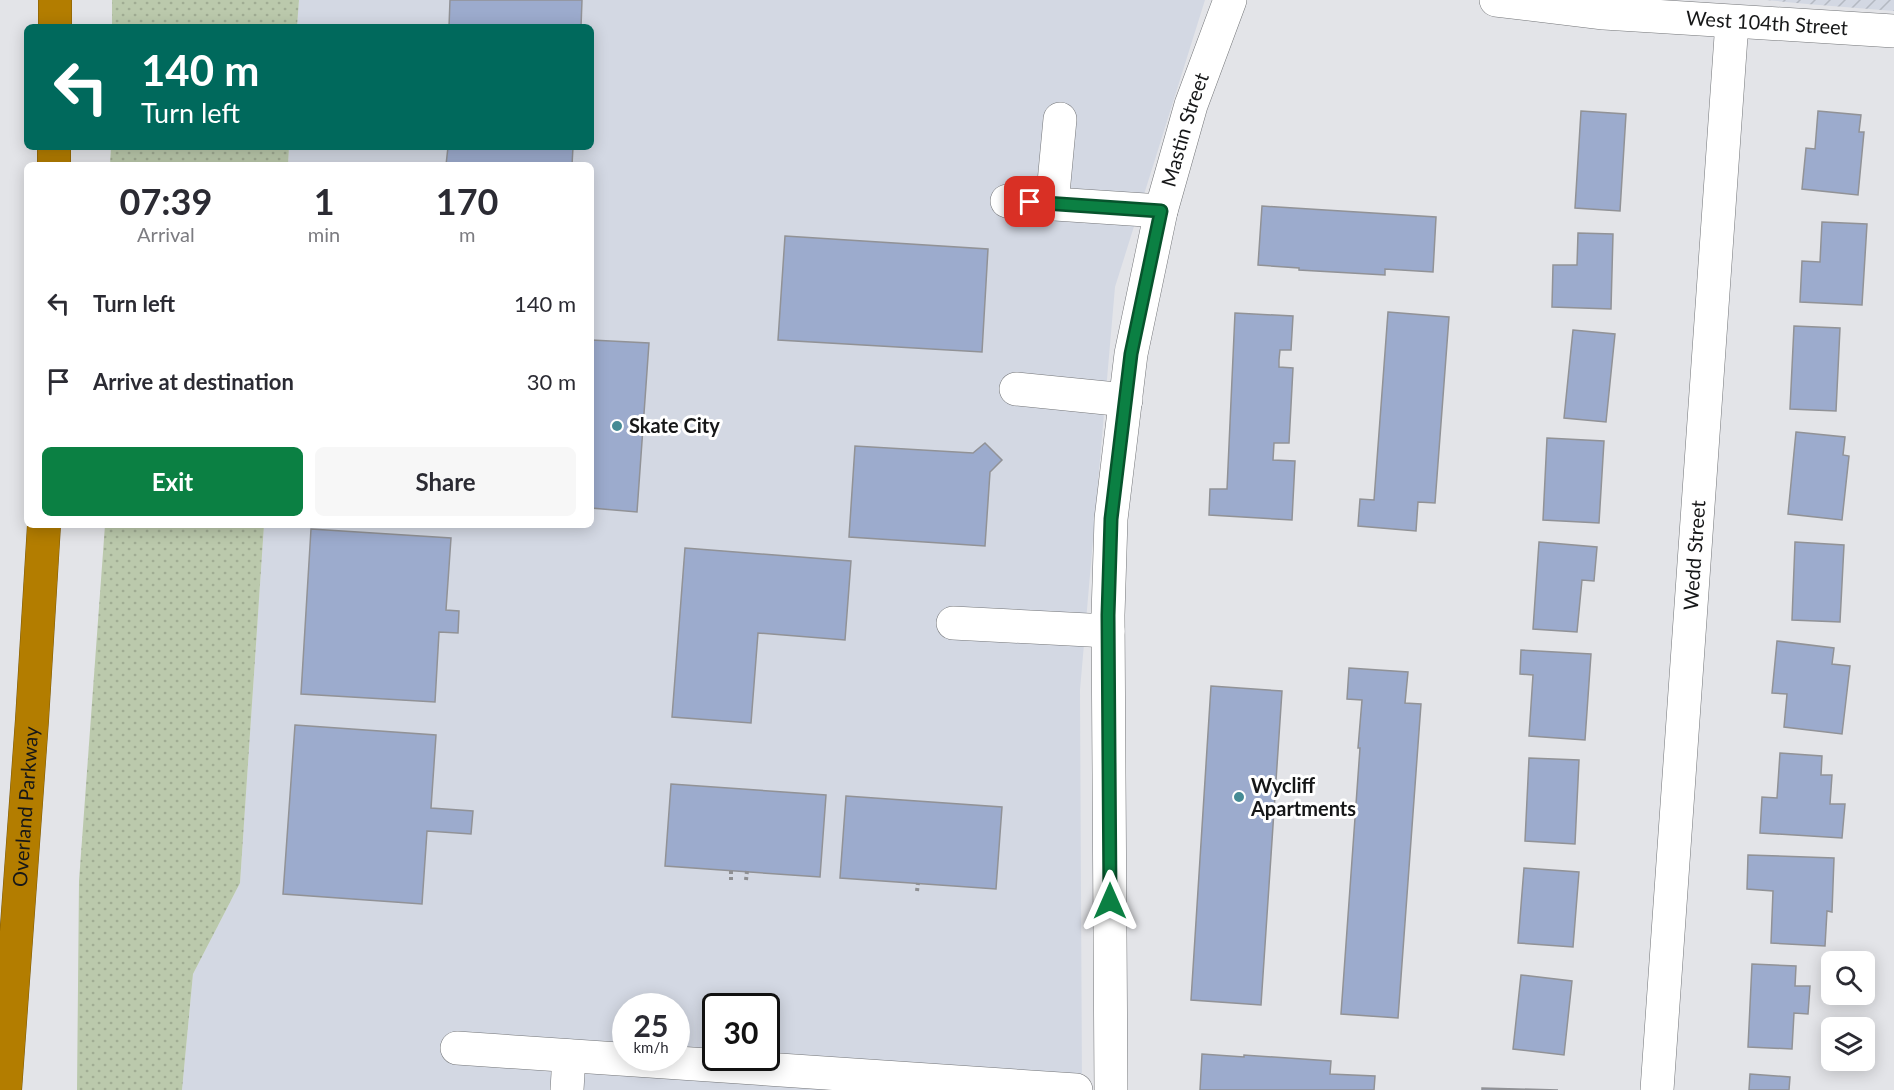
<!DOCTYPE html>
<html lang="en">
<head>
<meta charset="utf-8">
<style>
	:root { --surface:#fff; --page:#f7f7f7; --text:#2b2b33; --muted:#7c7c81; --accent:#0b8043 }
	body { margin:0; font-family:Lato,sans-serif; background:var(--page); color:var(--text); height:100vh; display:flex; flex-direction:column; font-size:22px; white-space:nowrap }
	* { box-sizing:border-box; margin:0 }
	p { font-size:20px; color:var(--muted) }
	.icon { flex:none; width:33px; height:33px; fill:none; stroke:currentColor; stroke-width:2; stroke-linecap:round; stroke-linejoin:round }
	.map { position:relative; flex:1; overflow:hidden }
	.side { position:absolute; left:24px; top:162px; width:570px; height:366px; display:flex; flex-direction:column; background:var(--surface); border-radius:9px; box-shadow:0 3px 15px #0003 }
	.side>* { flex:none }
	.banner { position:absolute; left:24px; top:24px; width:570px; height:126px; border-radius:9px; box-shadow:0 3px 15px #0003; background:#00695c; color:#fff; overflow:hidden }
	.tools { position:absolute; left:1821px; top:951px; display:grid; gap:12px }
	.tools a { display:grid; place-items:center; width:54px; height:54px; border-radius:9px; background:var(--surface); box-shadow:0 3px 15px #0003; font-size:30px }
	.speed { position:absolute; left:612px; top:993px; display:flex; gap:12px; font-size:30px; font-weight:700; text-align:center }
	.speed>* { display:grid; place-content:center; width:78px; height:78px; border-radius:50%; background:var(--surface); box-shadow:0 3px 15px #0003; line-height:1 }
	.speed small { font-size:15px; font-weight:400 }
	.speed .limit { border:3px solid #111; border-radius:9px; background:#fff; color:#111 }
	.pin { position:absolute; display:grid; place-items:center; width:51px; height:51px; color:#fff; margin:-26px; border-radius:12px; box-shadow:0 3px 9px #0006 }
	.me { position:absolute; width:66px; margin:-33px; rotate:0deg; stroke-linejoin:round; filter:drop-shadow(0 0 4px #0008) }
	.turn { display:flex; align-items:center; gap:21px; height:126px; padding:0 18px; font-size:27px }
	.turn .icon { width:78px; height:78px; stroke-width:2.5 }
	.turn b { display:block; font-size:42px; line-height:51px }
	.eta { display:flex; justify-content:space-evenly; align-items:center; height:102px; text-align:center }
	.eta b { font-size:36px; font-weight:700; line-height:42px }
	.action { display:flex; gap:12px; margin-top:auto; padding:12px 18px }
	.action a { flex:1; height:69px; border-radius:9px; background:var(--accent); color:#fff; font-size:24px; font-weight:700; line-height:69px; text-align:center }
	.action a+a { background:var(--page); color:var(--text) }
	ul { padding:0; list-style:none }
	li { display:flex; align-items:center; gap:18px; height:78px; padding:0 18px }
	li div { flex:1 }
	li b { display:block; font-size:22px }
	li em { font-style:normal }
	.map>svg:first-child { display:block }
</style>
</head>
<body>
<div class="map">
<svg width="1894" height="1090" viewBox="0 0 1894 1090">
	<defs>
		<pattern id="industrial-furrows" width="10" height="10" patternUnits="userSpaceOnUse" patternTransform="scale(1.5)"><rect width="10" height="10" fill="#d3d8e3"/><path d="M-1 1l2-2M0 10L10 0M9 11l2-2" fill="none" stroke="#b4b9c2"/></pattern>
		<pattern id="grass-dots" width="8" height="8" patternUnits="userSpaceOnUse" patternTransform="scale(1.5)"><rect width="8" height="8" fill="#bbc9ac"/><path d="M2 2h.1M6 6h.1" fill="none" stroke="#a0ac93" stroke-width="1.8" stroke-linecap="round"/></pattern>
	</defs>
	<rect width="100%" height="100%" fill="#e3e4e8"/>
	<path fill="#d3d8e3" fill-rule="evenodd" d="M299 0H1205L1115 287 1080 690 1082 1090H182L193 974 240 883 264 525H591V165H288L289 147H591V27H297ZM626 1006H676V1058H626ZM716 1006H766V1058H716Z"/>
	<polygon fill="url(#industrial-furrows)" points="1766,0 1894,0 1894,11 1807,4"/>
	<g fill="url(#grass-dots)">
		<polygon points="112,0 299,0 297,27 112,27"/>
		<polygon points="111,147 289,147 288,165 110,165"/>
		<polygon points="105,525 264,525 240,883 193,974 182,1090 77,1090 79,881"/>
	</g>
	<g fill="#9cabcd" stroke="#919296" stroke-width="1.5">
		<polygon points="450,0 582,0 581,27 449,27"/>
		<polygon points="1581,111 1626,114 1620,211 1575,208"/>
		<polygon points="1818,111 1861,115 1859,132 1864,132 1858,195 1802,189 1806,148 1815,149"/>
		<polygon points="448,147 573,147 572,165 446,165"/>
		<polygon points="1262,206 1436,217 1433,272 1385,269 1385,275 1299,270 1299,268 1258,265"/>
		<polygon points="1822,222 1867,224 1862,305 1800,302 1802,261 1820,262"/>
		<polygon points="1578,233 1613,234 1611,309 1552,307 1553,265 1577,265"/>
		<polygon points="785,236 988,249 982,352 778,340"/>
		<polygon points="1388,312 1449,317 1435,503 1418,502 1416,531 1358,526 1360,499 1374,500"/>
		<polygon points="1235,313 1293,316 1291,350 1280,350 1279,360 1279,367 1293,368 1289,443 1274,443 1273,460 1295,461 1292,520 1209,515 1210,489 1227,489"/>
		<polygon points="1794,326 1840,328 1836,411 1790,409"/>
		<polygon points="1573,330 1615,334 1606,422 1564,418"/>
		<polygon points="591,340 649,343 637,512 591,508"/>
		<polygon points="1796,432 1845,437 1843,455 1849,456 1842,520 1788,514"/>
		<polygon points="1547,438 1604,441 1599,523 1543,520"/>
		<polygon points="985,443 1002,460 990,472 985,546 849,537 855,446 973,453"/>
		<polygon points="311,529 451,538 446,610 459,611 458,633 439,632 435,702 301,694"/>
		<polygon points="1539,542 1597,547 1594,581 1582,580 1577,632 1533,629"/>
		<polygon points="1795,542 1844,545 1840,622 1792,620"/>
		<polygon points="685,548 851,561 845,640 758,633 751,723 672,717"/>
		<polygon points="1777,641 1834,648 1832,664 1850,666 1842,734 1784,727 1787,694 1772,693"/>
		<polygon points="1521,650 1591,654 1585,740 1529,736 1533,675 1520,674"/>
		<polygon points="1349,668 1408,672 1405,703 1421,704 1398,1018 1341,1014 1360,748 1358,748 1362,700 1347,699"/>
		<polygon points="1211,686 1282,691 1261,1005 1191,1000"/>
		<polygon points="295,725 436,735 431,808 473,811 471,834 427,831 422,904 283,894"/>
		<polygon points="1780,753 1822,756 1821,775 1832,775 1830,804 1845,804 1842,838 1760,833 1762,797 1777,798"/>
		<polygon points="1529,758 1579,760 1575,844 1525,841"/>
		<polygon points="671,784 826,795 820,877 665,866"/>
		<polygon points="846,796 1002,807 996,889 840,878"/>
		<polygon points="1748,855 1834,858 1832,912 1827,911 1825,946 1771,943 1773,891 1747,889"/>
		<polygon points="1524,868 1579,872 1573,947 1518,943"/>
		<polygon points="1752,964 1796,966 1795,986 1810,986 1808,1014 1794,1013 1792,1049 1748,1047"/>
		<polygon points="1521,975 1572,981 1564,1055 1513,1049"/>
		<polygon points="1202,1054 1244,1057 1244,1055 1331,1061 1330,1074 1375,1076 1374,1090 1200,1090"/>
		<polygon points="1750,1074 1790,1077 1789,1090 1749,1090"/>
		<polygon points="1482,1088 1558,1090 1482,1090"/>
	</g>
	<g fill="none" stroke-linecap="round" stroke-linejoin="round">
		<defs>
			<g id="minor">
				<path id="s1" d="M1496 0 1604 13 1894 31"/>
				<polyline points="1007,201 1161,211"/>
				<polyline points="1052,204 1060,119"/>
				<polyline points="1016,389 1126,400"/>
				<polyline points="953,623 1108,631"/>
				<polyline points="457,1048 1076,1090"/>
				<polyline points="567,1090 569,1056"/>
				<path id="s2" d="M1111 1090 1108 615 1111 519 1131 354 1161 211 1191 105 1230 0"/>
				<path id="s3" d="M1657 1090 1732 22"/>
			</g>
			<g id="highway">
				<polyline points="55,27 55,0"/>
				<polyline points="54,165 54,147"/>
				<path id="s4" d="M5 1090 32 720 44 525"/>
			</g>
		</defs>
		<use href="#minor" stroke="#737578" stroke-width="34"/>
		<use href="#highway" stroke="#7c5908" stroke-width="34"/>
		<g stroke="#8e8f92" stroke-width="4" stroke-dasharray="3 3" stroke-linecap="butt">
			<polyline points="731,880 731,870"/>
			<polyline points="746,880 747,871"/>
			<polyline points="917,891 918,883"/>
		</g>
		<use href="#minor" stroke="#fff" stroke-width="33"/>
		<use href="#highway" stroke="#b37d00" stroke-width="33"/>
	</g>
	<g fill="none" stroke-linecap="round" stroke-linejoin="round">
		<defs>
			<polyline id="route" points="1030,202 1161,211 1131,354 1111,519 1108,615 1110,901"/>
		</defs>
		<use href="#route" stroke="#07532c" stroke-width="15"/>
		<use href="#route" stroke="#0b8043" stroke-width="10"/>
	</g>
	<g fill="#458b95" stroke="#fff" stroke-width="2">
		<circle cx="617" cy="426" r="6"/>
		<circle cx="1239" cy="797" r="6"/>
	</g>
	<g text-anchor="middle" stroke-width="6" stroke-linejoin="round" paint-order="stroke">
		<g font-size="20" fill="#161718" stroke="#fff">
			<text dy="7" stroke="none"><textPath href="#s1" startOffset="272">West 104th Street</textPath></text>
			<text dy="7" stroke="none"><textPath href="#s2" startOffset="968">Mastin Street</textPath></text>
			<text dy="7" stroke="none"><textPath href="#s3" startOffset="536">Wedd Street</textPath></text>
			<text dy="7" stroke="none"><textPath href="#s4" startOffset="284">Overland Parkway</textPath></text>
		</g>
		<g font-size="20" font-weight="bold" fill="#161718" stroke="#fff" text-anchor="start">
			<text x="629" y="433">Skate City</text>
			<text x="1251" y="793">Wycliff<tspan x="1251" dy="23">Apartments</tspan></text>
		</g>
	</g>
</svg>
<div class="tools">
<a><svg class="icon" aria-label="search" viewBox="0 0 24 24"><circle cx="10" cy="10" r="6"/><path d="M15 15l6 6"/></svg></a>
<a><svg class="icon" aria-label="layers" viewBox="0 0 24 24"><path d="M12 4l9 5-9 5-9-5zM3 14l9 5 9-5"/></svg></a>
</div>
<div class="speed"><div>25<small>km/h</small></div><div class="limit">30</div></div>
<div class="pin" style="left:1030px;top:202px;background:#d93025"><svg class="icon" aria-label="arrive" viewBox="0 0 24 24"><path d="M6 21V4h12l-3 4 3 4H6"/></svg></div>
<svg class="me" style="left:1110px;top:901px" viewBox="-20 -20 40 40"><path d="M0-17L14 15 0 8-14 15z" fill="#0b8043" stroke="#fff" stroke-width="4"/></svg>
<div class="banner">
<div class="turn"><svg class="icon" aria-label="left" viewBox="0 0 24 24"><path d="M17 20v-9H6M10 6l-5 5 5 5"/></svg><div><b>140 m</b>Turn left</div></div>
</div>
<section class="side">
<div class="eta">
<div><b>07:39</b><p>Arrival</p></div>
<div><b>1</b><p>min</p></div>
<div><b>170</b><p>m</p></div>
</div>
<ul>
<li><svg class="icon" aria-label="left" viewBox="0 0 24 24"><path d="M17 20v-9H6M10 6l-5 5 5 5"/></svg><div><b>Turn left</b></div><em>140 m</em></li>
<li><svg class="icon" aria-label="arrive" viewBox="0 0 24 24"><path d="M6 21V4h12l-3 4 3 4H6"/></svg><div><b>Arrive at destination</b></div><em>30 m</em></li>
</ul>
<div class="action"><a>Exit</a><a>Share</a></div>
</section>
</div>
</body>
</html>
